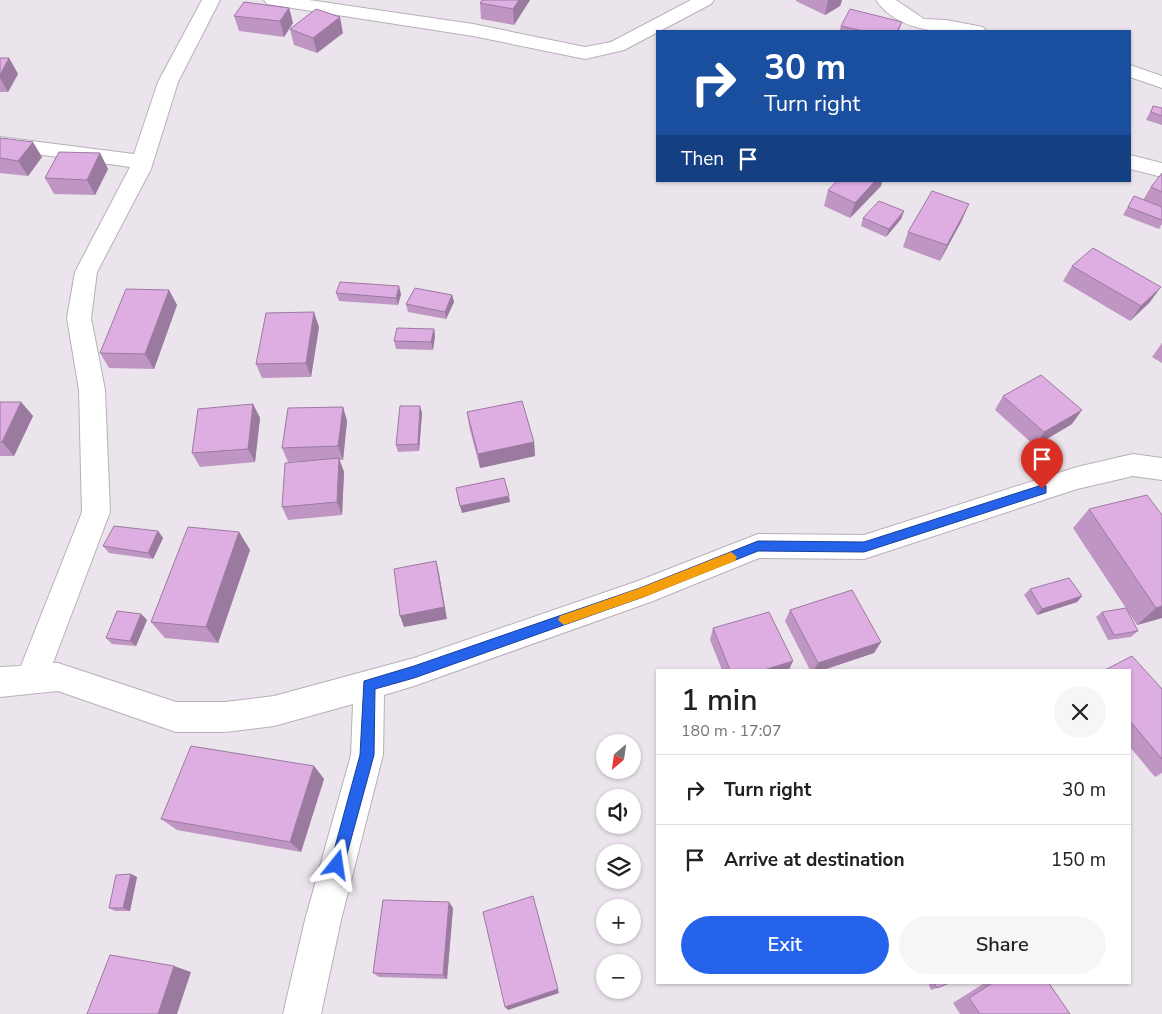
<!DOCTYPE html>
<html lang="en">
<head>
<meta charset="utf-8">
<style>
	:root { --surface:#fff; --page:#f6f6f6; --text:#202124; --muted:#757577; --line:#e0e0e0; --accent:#2563eb }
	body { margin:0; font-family:"Nunito Sans",sans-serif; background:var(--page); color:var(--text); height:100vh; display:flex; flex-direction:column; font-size:19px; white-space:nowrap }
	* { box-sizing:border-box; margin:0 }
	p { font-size:16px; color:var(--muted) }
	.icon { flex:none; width:28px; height:28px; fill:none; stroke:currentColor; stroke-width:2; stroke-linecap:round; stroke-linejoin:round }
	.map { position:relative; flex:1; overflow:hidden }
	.drawer { position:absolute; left:656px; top:669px; width:475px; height:315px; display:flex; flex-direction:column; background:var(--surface); border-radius:0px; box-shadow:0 1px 4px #0004 }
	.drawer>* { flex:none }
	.guide { position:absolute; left:656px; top:30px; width:475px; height:152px; border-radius:0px; box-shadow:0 1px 4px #0004; background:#1a4fa0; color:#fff; overflow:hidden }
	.needle { width:32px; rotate:209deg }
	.controls { position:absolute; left:596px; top:734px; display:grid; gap:10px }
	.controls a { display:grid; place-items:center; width:45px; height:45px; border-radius:50%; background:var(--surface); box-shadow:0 1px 4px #0004; font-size:25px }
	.pin { position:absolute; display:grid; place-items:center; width:42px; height:42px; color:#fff; margin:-51px -21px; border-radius:50% 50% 50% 0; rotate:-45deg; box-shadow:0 0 5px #0007 }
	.pin .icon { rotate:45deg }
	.me { position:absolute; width:55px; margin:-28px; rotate:15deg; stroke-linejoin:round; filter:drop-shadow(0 0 4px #0008) }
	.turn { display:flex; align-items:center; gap:18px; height:105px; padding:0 25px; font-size:22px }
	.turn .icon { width:65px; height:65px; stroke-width:2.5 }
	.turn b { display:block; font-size:35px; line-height:42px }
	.then { display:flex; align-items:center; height:48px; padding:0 25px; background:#0003; gap:10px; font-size:19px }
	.round { display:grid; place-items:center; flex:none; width:52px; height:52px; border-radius:26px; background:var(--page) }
	.head { display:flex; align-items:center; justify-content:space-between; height:85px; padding:0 25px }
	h1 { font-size:30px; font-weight:600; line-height:38px }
	.button { display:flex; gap:10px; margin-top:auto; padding:10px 25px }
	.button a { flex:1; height:58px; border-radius:30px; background:var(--accent); color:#fff; font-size:20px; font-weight:600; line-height:58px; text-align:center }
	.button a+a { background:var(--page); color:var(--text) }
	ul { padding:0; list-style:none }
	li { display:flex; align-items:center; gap:15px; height:70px; padding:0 25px; border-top:1px solid var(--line) }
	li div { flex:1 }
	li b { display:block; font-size:19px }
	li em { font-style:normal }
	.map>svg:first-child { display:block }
</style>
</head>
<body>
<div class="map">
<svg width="1162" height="1014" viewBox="0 0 1162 1014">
	<rect width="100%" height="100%" fill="#ebe4ec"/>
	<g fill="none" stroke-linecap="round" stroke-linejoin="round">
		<defs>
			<g id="street">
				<polygon points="202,0 220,0 178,82 151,169 97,272 91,318 105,390 110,512 53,663 58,663 176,702 225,702 274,696 414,658 638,581 758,534 864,535 1077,467 1133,454 1162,458 1162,480 1133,476 1077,489 864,559 759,558 653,601 414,686 384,695 383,755 341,920 321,1014 283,1014 305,920 351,755 353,704 274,726 225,732 176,732 58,691 0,697 0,667 21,666 82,512 79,390 67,318 75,272 130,167 0,149 0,137 134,154 158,82"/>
				<polygon points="264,0 309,0 473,24 585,47 611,42 691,0 714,0 711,4 624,50 585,59 473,36 273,5 267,4"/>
				<path d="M876 0H896L924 19 946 20 983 27 986 31C949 33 900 35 876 0Z"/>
				<polygon points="1130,65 1162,76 1162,88 1130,77"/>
				<polygon points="1130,155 1162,163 1162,177 1130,169"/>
			</g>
		</defs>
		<use href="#street" stroke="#b7b0b8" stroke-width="2"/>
		<use href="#street" fill="#fff" fill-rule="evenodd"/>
	</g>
	<g fill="#bf96c3">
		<polygon points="530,0 514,25 481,19 480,3"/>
		<polygon points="796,0 842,0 840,6 825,15 796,1"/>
		<polygon points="289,8 293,23 284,37 239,31 234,16"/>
		<polygon points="902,22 899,31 839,31 841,26"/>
		<polygon points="290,29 343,33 317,53 294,45"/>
		<polygon points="0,58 9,58 18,74 8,92 0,92"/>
		<polygon points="1153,106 1162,108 1162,125 1146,120"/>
		<polygon points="0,138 42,157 28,176 0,173"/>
		<polygon points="100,153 108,169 95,195 54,194 45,178"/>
		<polygon points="1162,173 1162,224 1159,229 1123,215 1134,196 1143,200 1151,187"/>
		<polygon points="837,181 882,181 881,186 850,218 824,206 828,190"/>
		<polygon points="904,211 901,219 886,237 861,226 863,218"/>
		<polygon points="962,220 940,261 903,247 908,232"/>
		<polygon points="1072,266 1150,302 1130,321 1063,281"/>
		<polygon points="169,290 177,305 154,369 109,368 100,353"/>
		<polygon points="336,293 401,294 398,305 339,301"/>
		<polygon points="452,295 454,302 446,319 408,312 406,304"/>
		<polygon points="319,327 311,377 262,378 256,364"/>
		<polygon points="434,329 435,336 433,350 396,349 394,341"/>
		<polygon points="1162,343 1162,363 1152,357"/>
		<polygon points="1003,396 1072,424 1035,446 995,410"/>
		<polygon points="0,402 21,402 33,416 14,456 0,456"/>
		<polygon points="253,404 260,418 255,462 200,467 192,453"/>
		<polygon points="343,407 347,421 343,460 339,460 344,472 342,515 288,520 282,507 305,461 288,462 282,448"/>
		<polygon points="467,412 534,442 535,456 480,468 469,426"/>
		<polygon points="422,413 419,451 398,452 396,445"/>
		<polygon points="1089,509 1162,515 1162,618 1137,625 1073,528"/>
		<polygon points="158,531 163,538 153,559 109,553 103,546"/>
		<polygon points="239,532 250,550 218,643 165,638 151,622"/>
		<polygon points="1030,589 1082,596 1077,602 1037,615 1024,595"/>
		<polygon points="790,610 881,642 874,653 823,670 810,670 785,621"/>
		<polygon points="1102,612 1138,631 1131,637 1108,640 1096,617"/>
		<polygon points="141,614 147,620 136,646 112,644 106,638"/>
		<polygon points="713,628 789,670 722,670 710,640"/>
		<polygon points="1130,670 1162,689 1162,773 1155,777 1130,747"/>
		<polygon points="314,766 324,779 301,852 177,830 161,819"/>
		<polygon points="137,877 130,911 115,911 109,908"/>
		<polygon points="453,908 447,979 379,977 373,973"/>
		<polygon points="928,982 952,982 931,990"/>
		<polygon points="986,982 1048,982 1070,1014 960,1014 953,1003"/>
	</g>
	<g fill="#9b7a9f">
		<polygon points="519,0 530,0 514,25 513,9"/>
		<polygon points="828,0 842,0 840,6 825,15"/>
		<polygon points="289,8 293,23 284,37 280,21"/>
		<polygon points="340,17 343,33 317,53 313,38"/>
		<polygon points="9,58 18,74 8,92 0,78 0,75"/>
		<polygon points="33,142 42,157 28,176 18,161"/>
		<polygon points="100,153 108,169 95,195 87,180"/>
		<polygon points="875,181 882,181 881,186 850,218 855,203"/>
		<polygon points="969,204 962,220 940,261 947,245"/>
		<polygon points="904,211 901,219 886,237 889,229"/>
		<polygon points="399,286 401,294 398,305 396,298"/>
		<polygon points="1161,287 1150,302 1130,321 1141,306"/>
		<polygon points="169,290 177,305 154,369 145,354"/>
		<polygon points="452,295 454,302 446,319 445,312"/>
		<polygon points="314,312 319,327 311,377 306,363"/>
		<polygon points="434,329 435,336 433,350 431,342"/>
		<polygon points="21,402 33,416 14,456 2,442"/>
		<polygon points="253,404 260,418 255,462 248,449"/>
		<polygon points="420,406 422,413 419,451 418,444"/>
		<polygon points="343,407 347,421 343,460 338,446"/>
		<polygon points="1082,410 1072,424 1035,446 1044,432"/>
		<polygon points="534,442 535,456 480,468 478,454"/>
		<polygon points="339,458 344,472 342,515 337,502"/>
		<polygon points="509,496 510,502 462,513 460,506"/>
		<polygon points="158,531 163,538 153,559 148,553"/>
		<polygon points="239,532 250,550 218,643 206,627"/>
		<polygon points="436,561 439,573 447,619 404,627 400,616"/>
		<polygon points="1082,596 1077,602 1037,615 1042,609"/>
		<polygon points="1162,606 1162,618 1137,625 1156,608"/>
		<polygon points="141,614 147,620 136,646 130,641"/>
		<polygon points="881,642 874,653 823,670 814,670 818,663"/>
		<polygon points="793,661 789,670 764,670"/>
		<polygon points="314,766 324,779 301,852 290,842"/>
		<polygon points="131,874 137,877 130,911 123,908"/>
		<polygon points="449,902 453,908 447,979 443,975"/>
		<polygon points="174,966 191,972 177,1014 158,1014"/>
		<polygon points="558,989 559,993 508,1010 505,1007"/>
	</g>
	<g fill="#deaee3" stroke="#9b7a9f">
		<polygon points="482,0 519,0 513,9 480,3"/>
		<polygon points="244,2 289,8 280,21 234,16"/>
		<polygon points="316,9 340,17 313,38 290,29"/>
		<polygon points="850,9 902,22 897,31 863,31 841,26"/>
		<polygon points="0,58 9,58 0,75"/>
		<polygon points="1153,106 1162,108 1162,116 1151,112"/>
		<polygon points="0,138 33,142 18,161 0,158"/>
		<polygon points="59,152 100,153 87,180 45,178"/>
		<polygon points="1162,173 1162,192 1151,187"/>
		<polygon points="837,181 875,181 855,203 828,190"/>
		<polygon points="932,191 969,204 947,245 908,232"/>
		<polygon points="1134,196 1162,207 1162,220 1128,207"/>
		<polygon points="879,201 904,211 889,229 863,218"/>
		<polygon points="1093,248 1161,287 1141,306 1072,266"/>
		<polygon points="340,282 399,286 396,298 336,293"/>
		<polygon points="415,288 452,295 445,312 406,304"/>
		<polygon points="126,289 169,290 145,354 100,353"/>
		<polygon points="314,312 306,363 256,364 266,313"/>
		<polygon points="397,328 434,329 431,342 394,341"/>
		<polygon points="1041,375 1082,410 1044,432 1003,396"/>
		<polygon points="522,401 534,442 478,454 467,412"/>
		<polygon points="0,402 21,402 2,442 0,442"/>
		<polygon points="253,404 248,449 192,453 198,409"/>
		<polygon points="400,406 420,406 418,444 396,445"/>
		<polygon points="343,407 338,446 282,448 288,408"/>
		<polygon points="339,458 337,502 282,507 285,463"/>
		<polygon points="504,478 509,496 460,506 456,488"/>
		<polygon points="1147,495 1162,515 1162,606 1156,608 1089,509"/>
		<polygon points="114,526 158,531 148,553 103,546"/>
		<polygon points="188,527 239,532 206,627 151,622"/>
		<polygon points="436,561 444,607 400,616 394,569"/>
		<polygon points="1069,578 1082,596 1042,609 1030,589"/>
		<polygon points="852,590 881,642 818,663 790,610"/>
		<polygon points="1126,608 1138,631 1114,635 1102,612"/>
		<polygon points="117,611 141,614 130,641 106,638"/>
		<polygon points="769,612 793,661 764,670 730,670 713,628"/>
		<polygon points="1132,656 1162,689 1162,759 1130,721 1130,670 1105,670"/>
		<polygon points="191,746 314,766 290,842 161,819"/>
		<polygon points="131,874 123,908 109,908 116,875"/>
		<polygon points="533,896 558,989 505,1007 483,912"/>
		<polygon points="383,900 449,902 443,975 373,973"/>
		<polygon points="110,955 174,966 158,1014 87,1014"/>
		<polygon points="934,982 952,982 937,988"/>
		<polygon points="994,982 1048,982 1070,1014 980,1014 969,998"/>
	</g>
	<polygon fill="#2563eb" stroke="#184099" points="1042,485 1046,486 1046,493 864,552 758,551 643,597 414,678 375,689 374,755 344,865 342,870 337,872 332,870 330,865 360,755 364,681 414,666 640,588 758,541 864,542"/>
	<polygon fill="#f59e0b" points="731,552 737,557 735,561 647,596 564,625 558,620 560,616 640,588"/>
</svg>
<div class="controls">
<a><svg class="needle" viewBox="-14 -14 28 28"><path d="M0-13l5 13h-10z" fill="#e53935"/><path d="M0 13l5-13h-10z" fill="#757577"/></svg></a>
<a><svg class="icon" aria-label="sound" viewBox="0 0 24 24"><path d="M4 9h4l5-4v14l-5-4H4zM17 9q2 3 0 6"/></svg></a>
<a><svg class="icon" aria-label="layers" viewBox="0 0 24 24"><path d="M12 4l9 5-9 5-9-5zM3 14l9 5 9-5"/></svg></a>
<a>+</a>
<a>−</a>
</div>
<div class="pin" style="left:1042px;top:489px;background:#d93025"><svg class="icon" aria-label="arrive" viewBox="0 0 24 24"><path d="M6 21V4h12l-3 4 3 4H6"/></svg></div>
<svg class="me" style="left:337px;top:865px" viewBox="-20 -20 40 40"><path d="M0-17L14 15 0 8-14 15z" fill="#2563eb" stroke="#fff" stroke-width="4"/></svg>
<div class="guide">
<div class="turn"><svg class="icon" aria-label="right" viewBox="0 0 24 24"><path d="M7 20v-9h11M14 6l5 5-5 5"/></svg><div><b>30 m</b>Turn right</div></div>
<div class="then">Then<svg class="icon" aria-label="arrive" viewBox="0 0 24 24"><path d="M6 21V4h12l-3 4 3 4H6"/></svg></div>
</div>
<section class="drawer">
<div class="head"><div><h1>1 min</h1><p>180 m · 17:07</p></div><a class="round"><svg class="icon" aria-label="close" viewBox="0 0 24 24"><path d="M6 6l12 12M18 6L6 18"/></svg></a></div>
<ul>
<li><svg class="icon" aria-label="right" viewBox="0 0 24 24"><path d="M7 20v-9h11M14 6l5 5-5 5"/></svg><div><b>Turn right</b></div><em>30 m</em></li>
<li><svg class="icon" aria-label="arrive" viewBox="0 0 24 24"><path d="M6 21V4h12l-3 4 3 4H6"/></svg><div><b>Arrive at destination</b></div><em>150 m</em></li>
</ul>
<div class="button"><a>Exit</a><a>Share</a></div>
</section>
</div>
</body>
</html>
